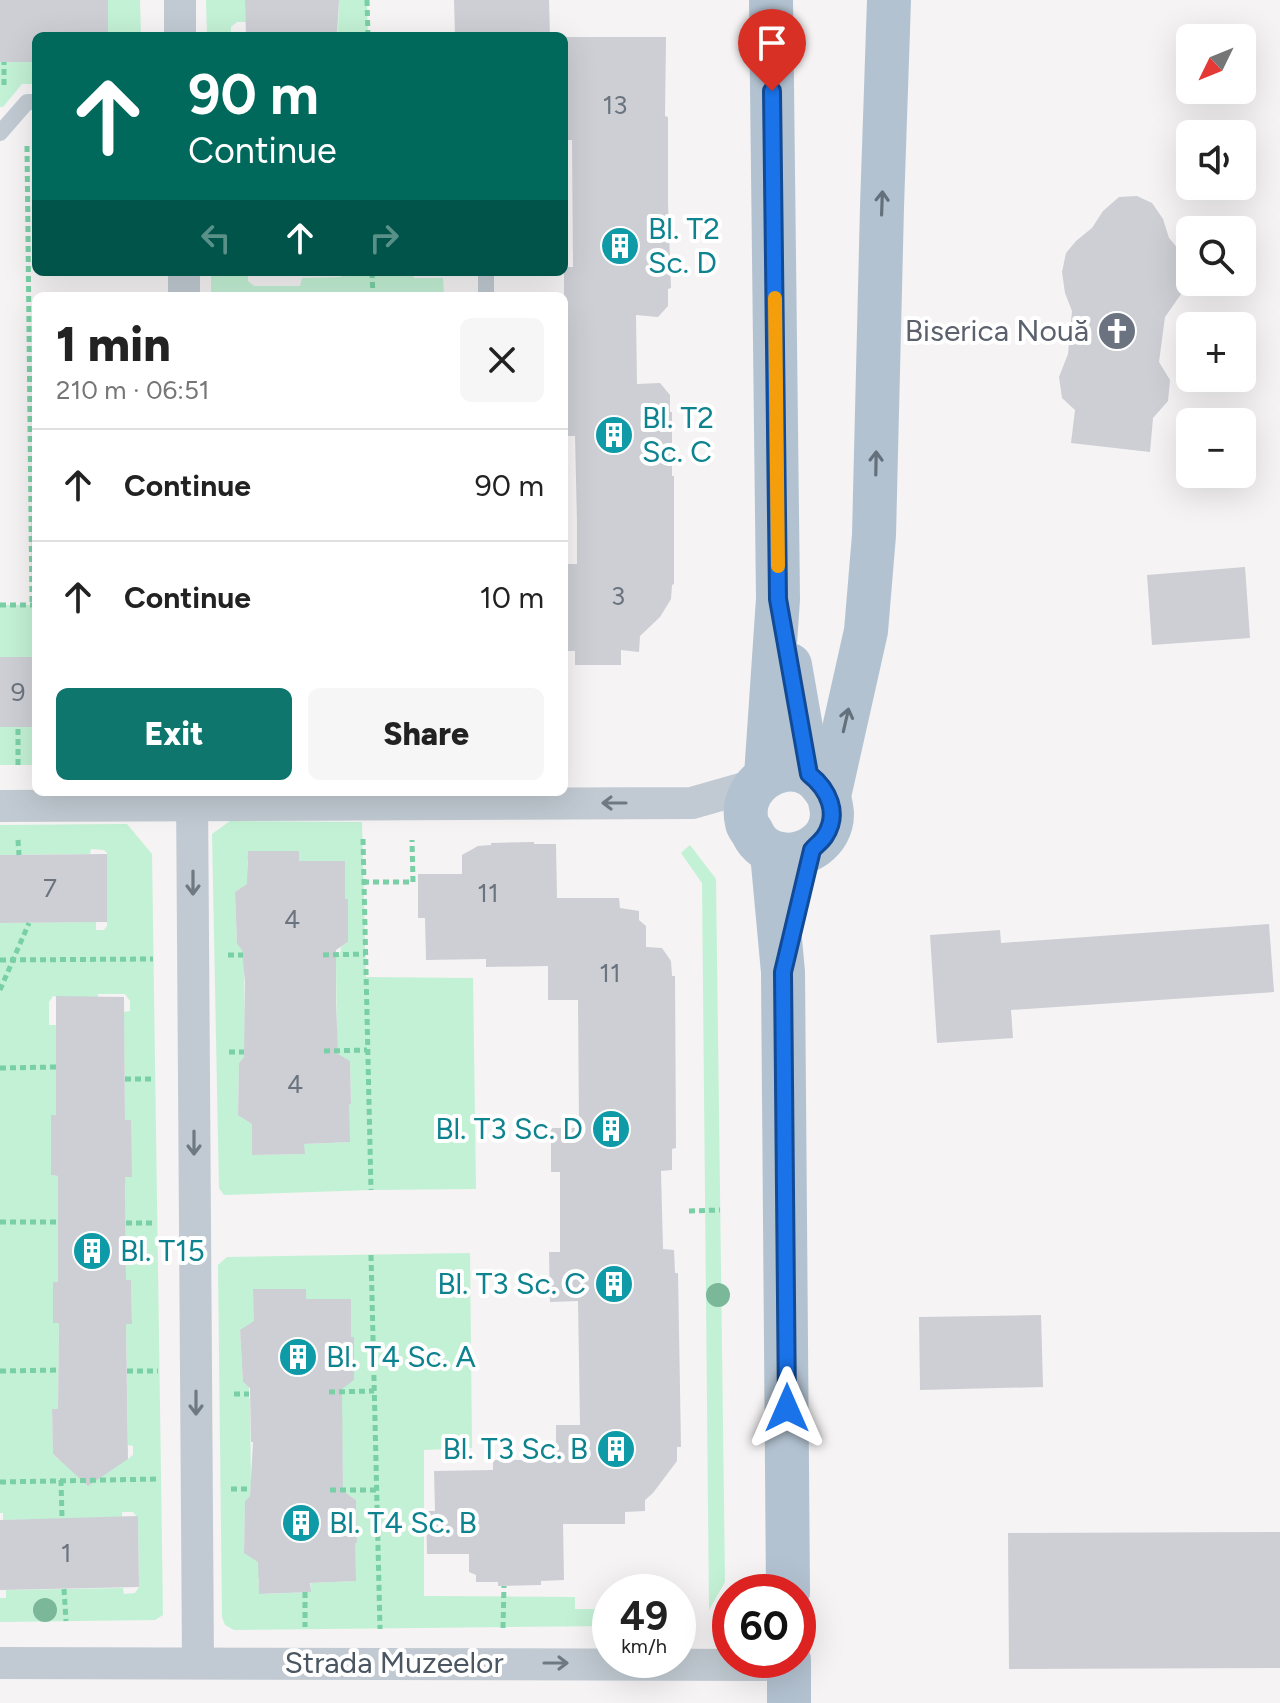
<!DOCTYPE html>
<html lang="en">
<head>
<meta charset="utf-8">
<style>
	:root { --surface:#fff; --page:#f6f6f6; --text:#222; --muted:#767676; --line:#e0e0e0; --accent:#0f766e }
	body { margin:0; font-family:Figtree,sans-serif; background:var(--page); color:var(--text); height:100vh; display:flex; flex-direction:column; font-size:30px; white-space:nowrap }
	* { box-sizing:border-box; margin:0 }
	p { font-size:26px; color:var(--muted) }
	.icon { flex:none; width:44px; height:44px; fill:none; stroke:currentColor; stroke-width:2; stroke-linecap:round; stroke-linejoin:round }
	.map { position:relative; flex:1; overflow:hidden }
	.side { position:absolute; left:32px; top:292px; width:536px; height:504px; display:flex; flex-direction:column; background:var(--surface); border-radius:12px; box-shadow:0 8px 32px #0002 }
	.side>* { flex:none }
	.top-card { position:absolute; left:32px; top:32px; width:536px; height:244px; border-radius:12px; box-shadow:0 8px 32px #0002; background:#00695c; color:#fff; overflow:hidden }
	.needle { width:52px; rotate:227deg }
	.buttons { position:absolute; left:1176px; top:24px; display:grid; gap:16px }
	.buttons a { display:grid; place-items:center; width:80px; height:80px; border-radius:12px; background:var(--surface); box-shadow:0 8px 32px #0002; font-size:40px }
	.speed { position:absolute; left:592px; top:1574px; display:flex; gap:16px; font-size:40px; font-weight:700; text-align:center }
	.speed>* { display:grid; place-content:center; width:104px; height:104px; border-radius:50%; background:var(--surface); box-shadow:0 8px 32px #0002; line-height:1 }
	.speed small { font-size:20px; font-weight:400 }
	.speed .limit { border:12px solid #d22; background:#fff; color:#111 }
	.pin { position:absolute; display:grid; place-items:center; width:68px; height:68px; color:#fff; margin:-82px -34px; border-radius:50% 50% 50% 0; rotate:-45deg; box-shadow:0 0 8px #0007 }
	.pin .icon { rotate:45deg }
	.me { position:absolute; width:88px; margin:-44px; rotate:0deg; stroke-linejoin:round; filter:drop-shadow(0 0 6px #0008) }
	.turn { display:flex; align-items:center; gap:28px; height:168px; padding:0 24px; font-size:36px }
	.turn .icon { width:104px; height:104px; stroke-width:2.5 }
	.turn b { display:block; font-size:56px; line-height:68px }
	.lanes { display:flex; align-items:center; height:76px; padding:0 24px; background:#0003; justify-content:center; gap:40px; direction:ltr }
	.lanes .off { opacity:.35 }
	.round { display:grid; place-items:center; flex:none; width:84px; height:84px; border-radius:12px; background:var(--page) }
	.head { display:flex; align-items:center; justify-content:space-between; height:136px; padding:0 24px }
	h1 { font-size:48px; font-weight:800; line-height:60px }
	.primary-button { display:flex; gap:16px; margin-top:auto; padding:16px 24px }
	.primary-button a { flex:1; height:92px; border-radius:12px; background:var(--accent); color:#fff; font-size:32px; font-weight:800; line-height:92px; text-align:center }
	.primary-button a+a { background:var(--page); color:var(--text) }
	ul { padding:0; list-style:none }
	li { display:flex; align-items:center; gap:24px; height:112px; padding:0 24px; border-top:2px solid var(--line) }
	li div { flex:1 }
	li b { display:block; font-size:30px }
	li em { font-style:normal }
	.map>svg:first-child { display:block }
</style>
</head>
<body>
<div class="map">
<svg width="1280" height="1703" viewBox="0 0 1280 1703">
	<rect width="100%" height="100%" fill="#f5f3f3"/>
	<g fill="#c3f1d5" fill-rule="evenodd">
		<polygon points="108,0 140,0 141,36 108,36"/>
		<polygon points="206,0 245,0 246,22 237,22 231,27 231,36 207,36"/>
		<polygon points="339,0 367,0 368,36 342,36 342,32 338,32"/>
		<polygon points="0,62 36,62 36,84 22,84 3,107 0,107"/>
		<polygon points="211,272 248,272 248,281 254,286 300,286 302,278 341,277 341,272 413,272 414,278 443,278 444,296 211,296"/>
		<polygon points="36,518 36,657 0,657 0,605 32,605 31,519"/>
		<rect x="0" y="727" width="36" height="38"/>
		<path d="M230 821 362 822 366 977 473 978 476 1189 371 1190 224 1195 219 1188 212 834ZM299 851V861H345V899L348 900V942L341 947 340 955H323L336 960 337 1057H342L350 1061 351 1104H349V1142L304 1144V1154L258 1155 252 1150 254 1118H243L238 1114 239 1063 244 1057 245 1046 244 961 242 949 237 944 235 892 239 889H251C249 877 243 861 252 852Z"/>
		<path d="M127 824 152 854 163 1615 155 1620 0 1622V1598H6V1590L123 1588 124 1594 135 1593 139 1587 138 1518 133 1512H122V1518L3 1520V1513H0V923L96 922V930H104L107 926V853L104 850 91 849 90 854 0 855V825ZM98 994H125L130 1001V1011L124 1012 125 1120 132 1176 125 1177 126 1280 131 1281 132 1323 126 1324 128 1445 133 1446V1455L128 1459 59 1460 53 1454 52 1410 58 1409 59 1323 53 1322V1282H58V1176L51 1175V1116L56 1115V1025H49V1002L53 996 98 1005Z"/>
		<polygon points="690,845 716,879 725,1582 709,1610 702,883 681,853"/>
		<path d="M470 1253 472 1448 424 1450V1596L575 1597V1609H610V1626L234 1630 225 1625 222 1617 218 1265 227 1257ZM258 1289H305L306 1299H351V1337L341 1392 343 1495H349L356 1500 357 1542 355 1543V1581L311 1583 310 1592 264 1594 259 1589 258 1578 268 1577 261 1556 244 1553 245 1501 250 1496 251 1484 250 1398H249V1387L243 1382 240 1331 263 1334Z"/>
	</g>
	<g fill="#cdcfd5">
		<polygon points="0,0 108,0 108,36 36,36 36,62 0,62"/>
		<polygon points="245,0 339,0 337,36 246,36"/>
		<polygon points="454,0 549,0 550,36 455,36"/>
		<polygon points="564,37 666,37 665,116 668,117 668,204 671,288 668,289 668,306 658,317 636,315 637,384 660,383 670,395 670,412 672,412 672,476 674,476 674,584 672,585 671,599 660,617 640,636 639,652 621,650 621,665 575,665 575,651 564,651 564,564 577,564 577,522 575,436 564,436 564,267 573,267 572,140 564,140"/>
		<polygon points="1137,196 1152,203 1163,219 1169,238 1180,251 1189,267 1186,287 1165,317 1159,362 1170,380 1168,401 1153,418 1150,452 1071,443 1075,410 1062,398 1059,377 1068,354 1072,311 1065,293 1062,272 1066,253 1076,241 1092,228 1103,211 1119,197"/>
		<polygon points="1245,567 1250,638 1152,645 1147,575"/>
		<rect x="0" y="657" width="36" height="70"/>
		<polygon points="534,842 534,844 556,844 557,898 619,898 620,908 639,911 639,920 646,926 646,947 662,948 671,961 672,976 675,976 676,1148 672,1149 672,1170 661,1171 663,1249 674,1250 675,1273 678,1273 681,1447 677,1447 677,1461 653,1493 645,1500 645,1511 625,1512 625,1524 563,1524 564,1580 541,1581 541,1585 498,1586 498,1582 476,1582 476,1575 469,1572 469,1554 427,1554 426,1511 435,1511 434,1471 493,1470 493,1460 556,1460 556,1425 580,1425 578,1301 550,1302 549,1252 560,1252 560,1172 551,1172 551,1128 579,1128 578,1000 548,1000 548,966 486,967 486,959 426,960 425,918 418,918 418,874 462,874 462,855 478,846 491,845 491,843"/>
		<polygon points="248,851 299,851 299,861 345,861 345,899 348,899 348,942 336,950 336,1002 338,1054 350,1061 351,1104 349,1104 350,1142 304,1144 305,1154 252,1155 252,1124 238,1115 239,1063 244,1057 245,982 242,950 237,944 235,892 247,884"/>
		<polygon points="107,854 107,922 0,923 0,855"/>
		<polygon points="1269,924 1274,992 1011,1010 1013,1038 937,1043 930,935 1000,930 1001,943"/>
		<polygon points="56,996 124,997 125,1120 131,1120 132,1177 125,1177 126,1280 131,1280 132,1324 126,1324 128,1459 88,1486 53,1454 52,1409 58,1409 59,1323 53,1323 53,1282 58,1282 58,1176 51,1175 51,1115 56,1115"/>
		<polygon points="253,1289 306,1289 306,1299 351,1299 351,1337 354,1337 354,1380 342,1389 343,1491 356,1500 357,1543 355,1543 356,1581 310,1583 311,1592 259,1594 258,1562 244,1553 245,1501 250,1496 253,1442 251,1442 250,1388 243,1382 240,1330 254,1321"/>
		<polygon points="1041,1315 1043,1387 920,1390 919,1317"/>
		<polygon points="138,1516 139,1587 0,1590 0,1520"/>
		<polygon points="1280,1532 1280,1668 1009,1669 1008,1533"/>
	</g>
	<g fill="none" stroke-linecap="round" stroke-linejoin="round">
		<g stroke="#7ad0a6" stroke-width="5" stroke-dasharray="6 4" stroke-linecap="butt">
			<polyline points="367,0 368,36"/>
			<polyline points="4,85 4,62"/>
			<polyline points="27,146 32,605"/>
			<polyline points="372,272 373,296"/>
			<polyline points="0,605 36,605 36,612"/>
			<polyline points="18,765 18,727"/>
			<polyline points="363,839 371,1190"/>
			<polyline points="18,840 19,855"/>
			<polyline points="363,882 413,882 412,840"/>
			<polyline points="228,955 243,955"/>
			<polyline points="323,955 365,954"/>
			<polyline points="0,960 153,959"/>
			<polyline points="0,990 29,923"/>
			<polyline points="324,1051 367,1050"/>
			<polyline points="229,1052 244,1052"/>
			<polyline points="0,1068 56,1067"/>
			<polyline points="125,1079 154,1079"/>
			<polyline points="689,1211 720,1210"/>
			<polyline points="0,1222 58,1222"/>
			<polyline points="126,1223 156,1223"/>
			<polyline points="371,1255 380,1629"/>
			<polyline points="0,1371 59,1370"/>
			<polyline points="127,1371 158,1371"/>
			<polyline points="329,1392 374,1391"/>
			<polyline points="234,1394 249,1394"/>
			<polyline points="61,1480 62,1518"/>
			<polyline points="0,1482 159,1479"/>
			<polyline points="231,1489 250,1489"/>
			<polyline points="330,1490 376,1490"/>
			<polyline points="64,1589 66,1621"/>
			<polyline points="305,1592 305,1627"/>
			<polyline points="503,1628 504,1586"/>
		</g>
		<g stroke="#c1cad2" stroke-width="16">
			<polyline points="0,133 27,102 36,102"/>
			<polyline points="486,272 486,296"/>
		</g>
		<g stroke="#c1cad2" stroke-width="32">
			<polyline points="180,0 180,36"/>
			<polyline points="184,272 184,296"/>
			<polyline points="192,792 198,1662"/>
			<polyline points="0,806 692,803 755,785"/>
			<polyline points="0,1663 789,1665"/>
		</g>
		<g stroke="#b3c2d1" stroke-width="44">
			<polyline points="790,665 809,774"/>
			<polyline points="766,776 778,599 771,0"/>
			<path d="M829 796C824 788 818 779 809 774 777 758 738 788 747 823 748 827 751 830 753 834 758 845 769 852 781 854 805 858 832 841 832 814 832 809 830 802 829 796L866 631 874 535 882 207 889 0"/>
			<polyline points="772,853 783,972 788,1592"/>
			<polyline points="789,1703 789,1660"/>
		</g>
	</g>
	<g fill="#7bb799">
		<circle cx="718" cy="1295" r="12"/>
		<circle cx="45" cy="1610" r="12"/>
	</g>
	<defs><path id="oneway-shaft" d="M-6 0H5M1.5-3L5.5 0L1.5 3" fill="none" stroke-width="1.6" stroke-linecap="round" stroke-linejoin="round" transform="scale(2)"/></defs>
	<g stroke="#64717d">
		<use href="#oneway-shaft" transform="translate(882 203) rotate(-88)"/>
		<use href="#oneway-shaft" transform="translate(876 463) rotate(-89)"/>
		<use href="#oneway-shaft" transform="translate(846 720) rotate(-77)"/>
	</g>
	<g stroke="#6e7983">
		<use href="#oneway-shaft" transform="translate(614 803) rotate(180)"/>
		<use href="#oneway-shaft" transform="translate(193 883) rotate(90)"/>
		<use href="#oneway-shaft" transform="translate(194 1143) rotate(90)"/>
		<use href="#oneway-shaft" transform="translate(196 1403) rotate(90)"/>
		<use href="#oneway-shaft" transform="translate(556 1663)"/>
	</g>
	<g fill="none" stroke-linecap="round" stroke-linejoin="round">
		<defs>
			<path id="route" d="M772 91 778 599 809 774C828 789 840 813 825 836 822 841 816 845 812 850L783 972 787 1408"/>
		</defs>
		<use href="#route" stroke="#114b97" stroke-width="20"/>
		<use href="#route" stroke="#1a73e8" stroke-width="14"/>
		<polyline stroke="#f59e0b" stroke-width="14" points="775,298 778,566"/>
	</g>
	<defs>
		<symbol id="building-disc" viewBox="-11 -11 22 22"><circle r="9.5" fill="#0f9aa8" stroke="#fff"/><path d="M-4-6H4V6H1V3H-1V6H-4ZM-2.5-4.3h1.7v1.8h-1.7ZM.8-4.3h1.7v1.8H.8ZM-2.5-1h1.7V.8h-1.7ZM.8-1h1.7V.8H.8Z" fill="#fff"/></symbol>
		<symbol id="church-disc" viewBox="-11 -11 22 22"><circle r="9.5" fill="#6b7280" stroke="#fff"/><path d="M-1.2-6h2.4v3.5h3.3v2.4h-3.3V6h-2.4V-.1h-3.3v-2.4h3.3Z" fill="#fff"/></symbol>
	</defs>
	<g fill-rule="evenodd">
		<use href="#building-disc" x="598" y="224" width="44" height="44"/>
		<use href="#church-disc" x="1095" y="309" width="44" height="44"/>
		<use href="#building-disc" x="592" y="413" width="44" height="44"/>
		<use href="#building-disc" x="589" y="1107" width="44" height="44"/>
		<use href="#building-disc" x="70" y="1229" width="44" height="44"/>
		<use href="#building-disc" x="592" y="1262" width="44" height="44"/>
		<use href="#building-disc" x="276" y="1335" width="44" height="44"/>
		<use href="#building-disc" x="594" y="1427" width="44" height="44"/>
		<use href="#building-disc" x="279" y="1501" width="44" height="44"/>
	</g>
	<g text-anchor="middle" stroke-width="8" stroke-linejoin="round" paint-order="stroke">
		<g font-size="26" fill="#6b747e">
			<text x="615" y="114">13</text>
			<text x="618" y="605">3</text>
			<text x="18" y="701">9</text>
			<text x="50" y="897">7</text>
			<text x="488" y="902">11</text>
			<text x="292" y="928">4</text>
			<text x="610" y="982">11</text>
			<text x="295" y="1093">4</text>
			<text x="66" y="1562">1</text>
		</g>
		<g font-size="30" fill="#0d838f" stroke="#fff" text-anchor="start">
			<text x="648" y="239">Bl. T2<tspan x="648" dy="34">Sc. D</tspan></text>
			<text x="642" y="428">Bl. T2<tspan x="642" dy="34">Sc. C</tspan></text>
			<text x="583" y="1139" text-anchor="end">Bl. T3 Sc. D</text>
			<text x="120" y="1261">Bl. T15</text>
			<text x="586" y="1294" text-anchor="end">Bl. T3 Sc. C</text>
			<text x="326" y="1367">Bl. T4 Sc. A</text>
			<text x="588" y="1459" text-anchor="end">Bl. T3 Sc. B</text>
			<text x="329" y="1533">Bl. T4 Sc. B</text>
		</g>
		<g font-size="30" fill="#5b616d" stroke="#fff" text-anchor="end">
			<text x="1089" y="341">Biserica Nouă</text>
		</g>
		<g font-size="30" fill="#4a5661" stroke="#fff">
			<text x="394" y="1673">Strada Muzeelor</text>
		</g>
	</g>
</svg>
<div class="buttons">
<a><svg class="needle" viewBox="-14 -14 28 28"><path d="M0-13l5 13h-10z" fill="#e53935"/><path d="M0 13l5-13h-10z" fill="#767676"/></svg></a>
<a><svg class="icon" aria-label="sound" viewBox="0 0 24 24"><path d="M4 9h4l5-4v14l-5-4H4zM17 9q2 3 0 6"/></svg></a>
<a><svg class="icon" aria-label="search" viewBox="0 0 24 24"><circle cx="10" cy="10" r="6"/><path d="M15 15l6 6"/></svg></a>
<a>+</a>
<a>−</a>
</div>
<div class="speed"><div>49<small>km/h</small></div><div class="limit">60</div></div>
<div class="pin" style="left:772px;top:91px;background:#d93025"><svg class="icon" aria-label="arrive" viewBox="0 0 24 24"><path d="M6 21V4h12l-3 4 3 4H6"/></svg></div>
<svg class="me" style="left:787px;top:1408px" viewBox="-20 -20 40 40"><path d="M0-17L14 15 0 8-14 15z" fill="#1a73e8" stroke="#fff" stroke-width="4"/></svg>
<div class="top-card">
<div class="turn"><svg class="icon" aria-label="ahead" viewBox="0 0 24 24"><path d="M12 20V5M6 11l6-6 6 6"/></svg><div><b>90 m</b>Continue</div></div>
<div class="lanes"><svg class="icon off" aria-label="left" viewBox="0 0 24 24"><path d="M17 20v-9H6M10 6l-5 5 5 5"/></svg><svg class="icon" aria-label="ahead" viewBox="0 0 24 24"><path d="M12 20V5M6 11l6-6 6 6"/></svg><svg class="icon off" aria-label="right" viewBox="0 0 24 24"><path d="M7 20v-9h11M14 6l5 5-5 5"/></svg></div>
</div>
<section class="side">
<div class="head"><div><h1>1 min</h1><p>210 m · 06:51</p></div><a class="round"><svg class="icon" aria-label="close" viewBox="0 0 24 24"><path d="M6 6l12 12M18 6L6 18"/></svg></a></div>
<ul>
<li><svg class="icon" aria-label="ahead" viewBox="0 0 24 24"><path d="M12 20V5M6 11l6-6 6 6"/></svg><div><b>Continue</b></div><em>90 m</em></li>
<li><svg class="icon" aria-label="ahead" viewBox="0 0 24 24"><path d="M12 20V5M6 11l6-6 6 6"/></svg><div><b>Continue</b></div><em>10 m</em></li>
</ul>
<div class="primary-button"><a>Exit</a><a>Share</a></div>
</section>
</div>
</body>
</html>
